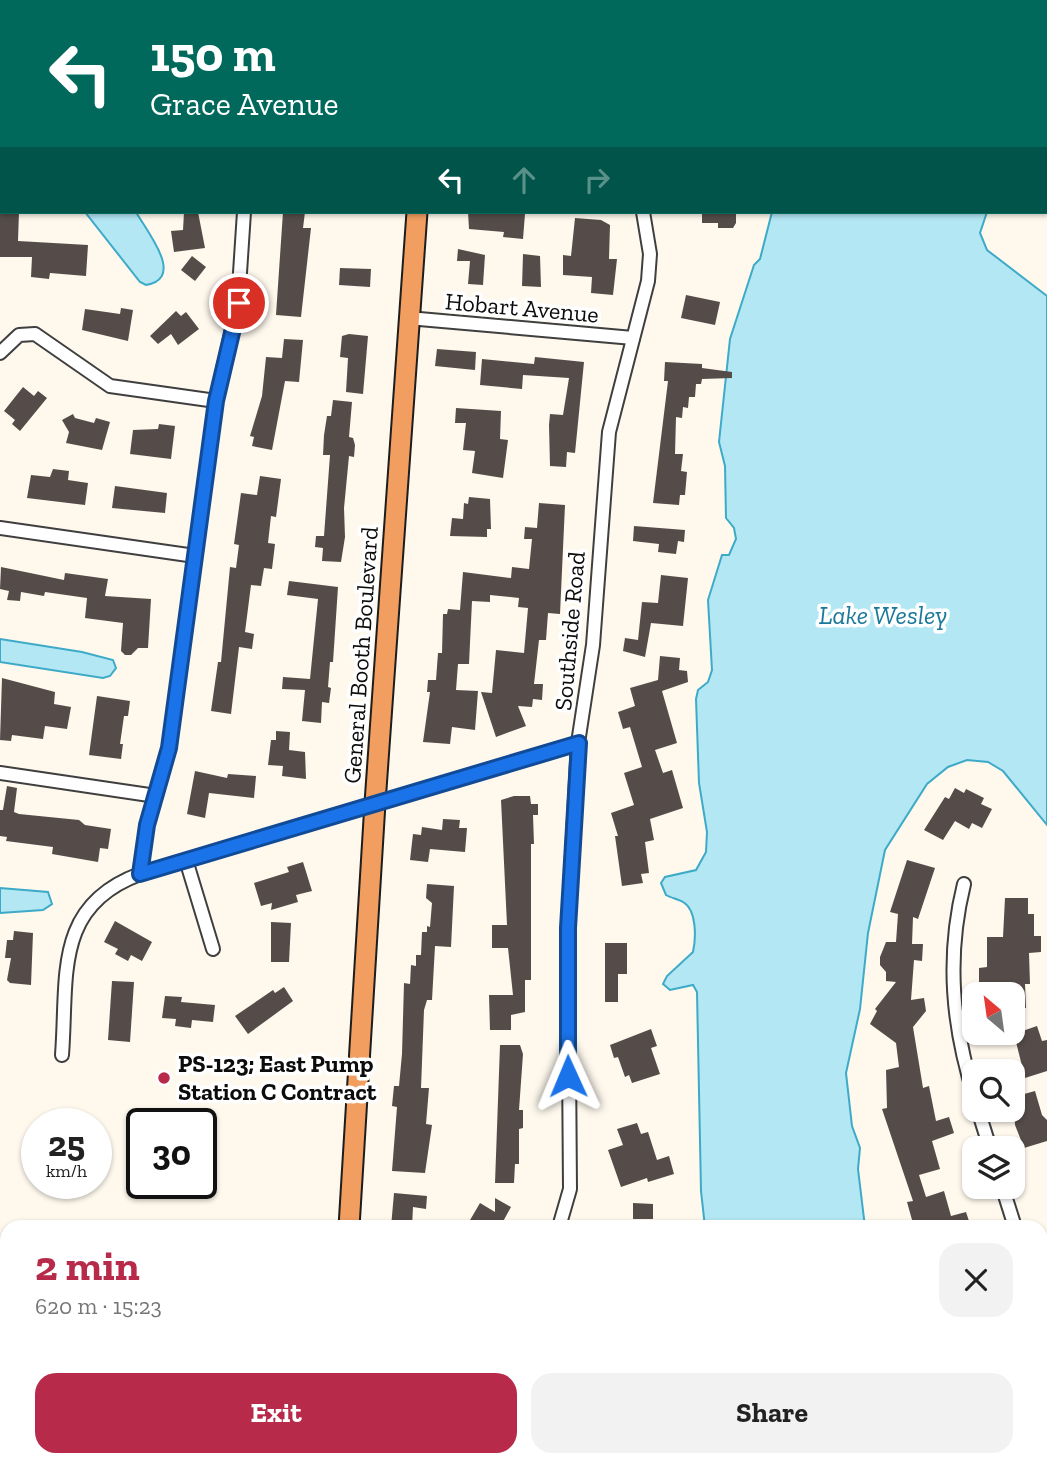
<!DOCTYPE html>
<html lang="en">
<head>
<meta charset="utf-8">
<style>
	:root { --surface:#fff; --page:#f2f2f2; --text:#222; --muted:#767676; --accent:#b72a4a }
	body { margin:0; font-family:"Zilla Slab",serif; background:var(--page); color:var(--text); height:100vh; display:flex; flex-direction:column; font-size:26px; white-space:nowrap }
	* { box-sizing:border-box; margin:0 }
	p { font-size:23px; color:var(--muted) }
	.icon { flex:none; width:38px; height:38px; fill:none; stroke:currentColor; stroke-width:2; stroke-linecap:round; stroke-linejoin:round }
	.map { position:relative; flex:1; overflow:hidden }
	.drawer { position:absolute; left:0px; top:1220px; width:1048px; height:247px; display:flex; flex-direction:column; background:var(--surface); border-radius:21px 21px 0 0; box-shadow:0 2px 5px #0004 }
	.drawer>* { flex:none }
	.top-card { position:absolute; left:0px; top:0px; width:1048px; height:214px; box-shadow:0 2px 5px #0004; background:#00695c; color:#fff; overflow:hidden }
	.needle { width:46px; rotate:331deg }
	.tools { position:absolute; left:962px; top:982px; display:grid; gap:14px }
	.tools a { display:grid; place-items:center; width:63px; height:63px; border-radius:14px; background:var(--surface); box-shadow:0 2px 5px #0004; font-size:35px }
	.speed { position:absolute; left:21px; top:1108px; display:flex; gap:14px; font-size:35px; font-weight:700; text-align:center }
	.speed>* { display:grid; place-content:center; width:91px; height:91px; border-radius:50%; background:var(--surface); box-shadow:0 2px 5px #0004; line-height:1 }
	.speed small { font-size:18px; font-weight:400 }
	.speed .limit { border:4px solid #111; border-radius:10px; background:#fff; color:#111 }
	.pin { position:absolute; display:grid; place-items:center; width:60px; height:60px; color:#fff; margin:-30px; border:4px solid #fff; border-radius:50%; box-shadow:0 2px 7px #0007 }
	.me { position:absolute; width:77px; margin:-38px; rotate:359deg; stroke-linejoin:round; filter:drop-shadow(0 0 5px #0008) }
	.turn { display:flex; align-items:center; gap:24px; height:147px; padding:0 35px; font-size:32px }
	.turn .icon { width:91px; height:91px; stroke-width:2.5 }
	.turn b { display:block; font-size:49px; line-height:60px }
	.lanes { display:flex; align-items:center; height:66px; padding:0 35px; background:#0003; justify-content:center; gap:35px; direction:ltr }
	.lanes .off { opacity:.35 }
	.round { display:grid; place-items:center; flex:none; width:74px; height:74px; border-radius:21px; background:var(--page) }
	.overview { display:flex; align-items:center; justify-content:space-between; height:119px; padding:0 35px }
	h1 { font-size:42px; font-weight:700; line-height:52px; color:var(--accent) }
	.button { display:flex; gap:14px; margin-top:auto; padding:14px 35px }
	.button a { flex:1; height:80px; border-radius:21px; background:var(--accent); color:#fff; font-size:28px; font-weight:700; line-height:80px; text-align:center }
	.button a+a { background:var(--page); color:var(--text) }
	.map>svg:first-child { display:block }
</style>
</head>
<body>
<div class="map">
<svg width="1047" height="1465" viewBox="0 0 1047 1465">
	<rect width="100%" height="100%" fill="#fef8ed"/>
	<g fill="#b3e7f4" stroke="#3daac8" stroke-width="2">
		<path d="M85 212H136C147 232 186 278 146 285L140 282Z"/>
		<path d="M772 212H987L980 233 987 250 1047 296V825L1003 771 988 762 967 760 948 767 927 784 885 850 868 933 860 1009 846 1073 852 1126 860 1148 858 1169 865 1227H705L701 1191 697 992 693 985 670 990 663 984 667 976 693 952C696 938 697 910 683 902 678 899 671 898 666 895L661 883 665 877 696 870 706 852 707 832 699 783 696 699 698 690 708 682 712 670 708 600 722 555H729L736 539 734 528 726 518 725 466 719 442 730 339 754 265 760 259Z"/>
		<polygon points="0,639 82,652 113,660 116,668 110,676 103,678 0,662"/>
		<polygon points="0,888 48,892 52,904 43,910 0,913"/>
	</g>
	<g fill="#554c49">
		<polygon points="0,212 19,212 18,241 88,245 86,276 50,273 49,279 31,277 32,257 0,257"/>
		<polygon points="184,212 198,212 205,248 174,252 171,231 183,230"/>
		<polygon points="283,212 305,212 303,228 311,228 301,317 276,315"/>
		<polygon points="468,212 525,214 523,239 503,237 504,232 469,229"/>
		<polygon points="702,212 736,212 736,223 733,228 718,228 718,223 702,223"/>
		<polygon points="575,218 601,220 610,225 609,259 617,259 613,295 591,293 592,277 563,275 563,255 571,256"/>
		<polygon points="458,249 485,255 483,285 468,284 470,261 457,261"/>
		<polygon points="523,254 540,256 541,287 522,286"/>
		<polygon points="192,256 206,267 195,281 181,270"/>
		<polygon points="340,268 371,269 370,287 339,285"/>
		<polygon points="686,295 720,302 715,325 681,318"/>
		<polygon points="121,308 133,310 128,341 82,330 85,309 120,314"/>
		<polygon points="176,311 181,316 186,312 199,329 178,345 171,334 158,344 150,336"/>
		<polygon points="349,334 368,336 363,394 346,392 348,358 340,357 342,336"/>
		<polygon points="284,339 303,340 299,382 285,381 272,450 252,446 254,437 250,436 262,396 266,357 282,358"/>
		<polygon points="437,349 476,352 475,370 435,366"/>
		<polygon points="535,357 584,362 575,453 567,452 566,467 550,466 549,425 550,414 563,415 569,378 523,375 522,389 480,385 482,359 534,364"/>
		<polygon points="665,362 702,364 702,368 732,372 732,378 702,379 701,384 696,384 695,397 689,397 688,408 683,407 682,418 676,417 675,454 683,454 681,471 687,472 685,495 680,495 679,505 653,503 668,381 664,381"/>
		<polygon points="23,387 34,396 38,391 47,398 20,431 12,424 15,420 4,411"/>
		<polygon points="333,400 352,402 349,437 353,438 355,445 354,457 349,456 344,508 345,537 341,562 322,561 323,548 315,547 316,536 324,536 330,455 323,455 324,435 327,416 331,416"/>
		<polygon points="456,408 501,411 500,439 508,440 503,478 472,473 475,451 463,450 466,423 455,423"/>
		<polygon points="73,414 75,418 94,423 96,418 110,422 102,450 66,443 69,432 62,420"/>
		<polygon points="159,424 175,426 171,459 130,454 133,430 158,429"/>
		<polygon points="53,469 69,471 68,480 88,483 85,505 27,498 31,475 50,477"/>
		<polygon points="260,476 281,479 276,517 271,516 268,543 275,544 272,569 264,568 261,586 251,585 245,632 254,634 252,649 239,647 231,714 211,711 218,662 221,662 230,567 236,568 239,545 234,544 241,493 257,495"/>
		<polygon points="115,486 167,493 165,513 112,508"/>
		<polygon points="469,497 490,499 491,529 487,529 487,537 450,536 452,518 463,519 464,503 468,504"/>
		<polygon points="539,503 565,505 560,614 548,613 546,640 539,640 534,684 543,684 542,700 533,699 532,707 518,706 526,726 496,737 481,692 492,693 496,650 524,653 528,608 518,607 519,598 490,595 490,602 472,601 469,664 458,664 456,690 478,691 475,730 452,727 450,744 423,742 430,692 427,692 428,680 436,680 438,653 442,653 443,614 447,614 448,609 460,610 463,572 511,578 512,567 529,569 532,539 524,539 525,527 537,528"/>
		<polygon points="634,526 685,530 684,542 678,541 676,554 658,552 659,544 633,541"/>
		<polygon points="1,567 64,580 65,573 108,579 105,596 151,599 148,648 138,648 131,655 125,655 121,651 123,623 85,618 87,598 45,592 44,596 21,592 20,601 7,600 9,591 0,589"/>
		<polygon points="661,575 688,578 683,626 651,623 645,657 623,651 625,638 638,640 642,602 658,603"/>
		<polygon points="289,581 338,587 333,662 330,662 328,687 331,688 329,703 322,702 321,723 302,721 305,690 282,689 283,677 310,679 318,599 287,595"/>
		<polygon points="660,656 680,658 679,670 687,671 688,682 662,691 677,743 655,750 663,773 672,770 683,808 650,819 654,840 645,842 649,873 641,874 643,883 622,886 615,836 618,836 611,813 634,805 624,773 642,767 630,727 623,729 618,712 635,706 630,688 658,680"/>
		<polygon points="2,678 55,692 54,704 71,707 67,729 45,726 43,739 12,735 11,741 0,740"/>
		<polygon points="97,696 130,701 128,716 124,716 120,744 123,744 121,759 89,755"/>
		<polygon points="276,731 290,732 289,750 305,752 306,779 282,776 283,766 268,765 271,740 276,740"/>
		<polygon points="195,771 227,778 228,774 256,776 254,798 209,793 205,818 187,814"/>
		<polygon points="7,786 17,788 14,812 19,814 79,820 85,825 111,829 108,849 100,848 98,862 52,854 53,847 6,841 7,837 0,836 0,810 3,810"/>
		<polygon points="955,788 964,793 966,789 984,798 981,804 992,809 982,828 972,823 969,829 955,821 943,840 924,830 945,797 949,799"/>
		<polygon points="514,796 530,796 531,804 538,804 538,815 533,815 534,844 531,844 531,980 525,980 525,1012 511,1015 511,1030 490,1030 489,995 513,995 508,948 492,948 492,925 507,925 501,800"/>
		<polygon points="443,819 460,820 459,828 467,828 465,852 430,849 428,862 410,860 413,834 421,835 422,827 442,830"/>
		<polygon points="907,860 935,868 918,919 913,917 912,944 923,944 922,961 914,960 911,1000 924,998 926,1011 913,1027 923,1088 929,1086 936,1121 949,1117 954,1133 932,1141 940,1169 919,1175 926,1197 944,1191 951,1216 966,1212 971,1227 914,1227 907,1202 913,1201 882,1109 887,1108 886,1070 899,1067 896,1043 870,1024 877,1011 875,1009 896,982 886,981 886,972 880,965 880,957 886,942 896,942 898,914 890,912"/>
		<polygon points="303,862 312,891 296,895 298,902 271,910 272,903 261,906 254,883 289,872 287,867"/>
		<polygon points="427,884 454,886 451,947 435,946 432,1000 427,1000 424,1010 421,1088 429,1088 426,1124 432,1125 425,1173 392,1171 397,1107 392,1106 394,1086 399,1086 402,1054 404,983 410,984 411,965 416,966 416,955 421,955 422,932 427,932 427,926 430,927 432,903 426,898"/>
		<polygon points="1005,898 1028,898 1028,914 1034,914 1034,936 1041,936 1041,952 1029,953 1030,984 1025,984 1026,1008 1013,1009 1013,994 1000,994 999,985 979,986 979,968 987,967 987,937 1003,937"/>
		<polygon points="115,921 152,942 142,961 131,955 128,961 115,954 118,949 104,942"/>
		<polygon points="271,922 291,923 289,962 271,962"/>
		<polygon points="14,931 33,933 31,985 10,983 7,980 11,958 5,958 7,940 13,940"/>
		<polygon points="605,943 627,943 627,974 618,974 618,1002 605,1002"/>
		<polygon points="112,981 134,982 130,1042 108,1040"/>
		<polygon points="284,987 293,1001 248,1034 235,1016 273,990 275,993"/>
		<polygon points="165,996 182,997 181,1002 215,1005 213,1022 192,1020 191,1028 175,1026 176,1019 162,1018"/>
		<polygon points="1037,1026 1042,1041 1047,1040 1047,1071 1025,1078 1014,1034"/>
		<polygon points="651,1029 657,1046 651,1048 660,1074 632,1083 629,1075 625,1077 618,1057 614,1058 610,1045"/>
		<polygon points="500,1045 520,1045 523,1054 519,1110 523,1110 523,1128 519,1129 519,1164 515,1164 514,1183 495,1183"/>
		<polygon points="1035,1091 1042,1115 1047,1120 1047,1141 1024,1148 1015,1125 1013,1097"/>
		<polygon points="637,1123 641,1134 648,1132 657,1160 669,1156 674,1174 648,1182 647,1178 621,1187 608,1150 623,1145 617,1129"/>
		<polygon points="394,1193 427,1196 426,1209 413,1207 412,1227 391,1227"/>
		<polygon points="495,1198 511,1207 500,1227 466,1227 480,1203 495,1212"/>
		<polygon points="633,1203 653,1204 653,1219 633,1219"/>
	</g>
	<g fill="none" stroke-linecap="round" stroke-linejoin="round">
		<defs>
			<g id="minor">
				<polyline points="268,2 269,0"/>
				<polyline points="625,2 625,0"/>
				<polyline points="408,318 633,338"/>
				<polyline points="0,353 19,335 35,334 110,386 216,401"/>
				<polyline points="0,528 195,556"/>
				<polyline points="0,773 156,796"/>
				<polyline points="186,860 213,949"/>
				<polyline points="140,874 578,743"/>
				<path d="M964 884C946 957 952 1026 975 1098"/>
				<path d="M62 1055C68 977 53 906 140 874L147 825 169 748 216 401 238 303 244 212"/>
				<polyline points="978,1110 990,1148"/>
				<polyline points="1002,1186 1015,1227"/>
				<polyline points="559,1227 570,1189 568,928 578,743 593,645 609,432 648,281 650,254 643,212"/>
				<polyline points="1041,1312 1047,1330"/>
				<polyline points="985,1460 987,1465"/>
				<polyline points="658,1465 673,1460"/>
			</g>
			<g id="trunk">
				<polyline points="423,2 423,0"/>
				<polyline points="446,2 447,0"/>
				<polyline points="349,1227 375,803 417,212"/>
				<polyline points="345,1460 346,1465"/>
				<polyline points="331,1465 331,1460"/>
			</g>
		</defs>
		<use href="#minor" stroke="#3f3f3f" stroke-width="16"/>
		<use href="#trunk" stroke="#1d1d1d" stroke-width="23"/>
		<use href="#minor" stroke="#fff" stroke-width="12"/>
		<use href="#trunk" stroke="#f29e60" stroke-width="19"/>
	</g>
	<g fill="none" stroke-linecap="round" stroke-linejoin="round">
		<defs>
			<polyline id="route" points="239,303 216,401 169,748 147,825 140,874 579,743 568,928 568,1076"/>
		</defs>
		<use href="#route" stroke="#114b97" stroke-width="18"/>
		<use href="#route" stroke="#1a73e8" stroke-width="12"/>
	</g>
	<circle fill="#b72a4a" stroke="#fff" stroke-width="2.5" cx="164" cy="1078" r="7"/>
	<g text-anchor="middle" stroke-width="7" stroke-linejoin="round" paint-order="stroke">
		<g font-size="24" fill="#0c0c0c" stroke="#fff">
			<text transform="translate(522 308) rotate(5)" y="8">Hobart Avenue</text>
			<text transform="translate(570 631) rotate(-85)" y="8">Southside Road</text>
			<text transform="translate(361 655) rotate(-86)" y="8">General Booth Boulevard</text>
		</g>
		<g font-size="24" font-weight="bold" fill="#0c0c0c" stroke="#fff" text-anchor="start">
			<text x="178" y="1072">PS-123; East Pump<tspan x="178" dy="28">Station C Contract</tspan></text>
		</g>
		<g font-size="26" font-style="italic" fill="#1a799a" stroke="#fff">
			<text x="883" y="624">Lake Wesley</text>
		</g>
	</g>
</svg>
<div class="tools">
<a><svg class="needle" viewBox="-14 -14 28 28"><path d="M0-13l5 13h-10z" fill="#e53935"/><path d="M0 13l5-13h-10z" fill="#767676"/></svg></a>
<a><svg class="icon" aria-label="search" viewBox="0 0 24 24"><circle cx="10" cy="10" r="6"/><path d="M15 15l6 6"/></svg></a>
<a><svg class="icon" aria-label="layers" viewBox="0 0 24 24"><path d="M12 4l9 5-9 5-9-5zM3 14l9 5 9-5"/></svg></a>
</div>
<div class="speed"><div>25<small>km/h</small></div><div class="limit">30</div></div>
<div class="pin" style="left:239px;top:303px;background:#d93025"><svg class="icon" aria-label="arrive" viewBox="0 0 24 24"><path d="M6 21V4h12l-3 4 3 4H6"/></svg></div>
<svg class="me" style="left:568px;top:1076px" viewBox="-20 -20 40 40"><path d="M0-17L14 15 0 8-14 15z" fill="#1a73e8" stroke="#fff" stroke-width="4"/></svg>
<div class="top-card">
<div class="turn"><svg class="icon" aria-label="left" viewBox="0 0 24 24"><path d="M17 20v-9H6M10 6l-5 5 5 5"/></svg><div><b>150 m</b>Grace Avenue</div></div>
<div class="lanes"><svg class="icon" aria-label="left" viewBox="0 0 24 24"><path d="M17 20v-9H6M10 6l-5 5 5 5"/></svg><svg class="icon off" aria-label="ahead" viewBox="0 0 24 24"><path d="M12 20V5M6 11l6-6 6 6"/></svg><svg class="icon off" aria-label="right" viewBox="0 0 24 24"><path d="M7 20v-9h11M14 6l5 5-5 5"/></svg></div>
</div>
<section class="drawer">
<div class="overview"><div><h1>2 min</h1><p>620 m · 15:23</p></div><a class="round"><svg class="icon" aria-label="close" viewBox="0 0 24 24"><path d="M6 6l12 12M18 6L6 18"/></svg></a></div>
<div class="button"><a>Exit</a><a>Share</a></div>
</section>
</div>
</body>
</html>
